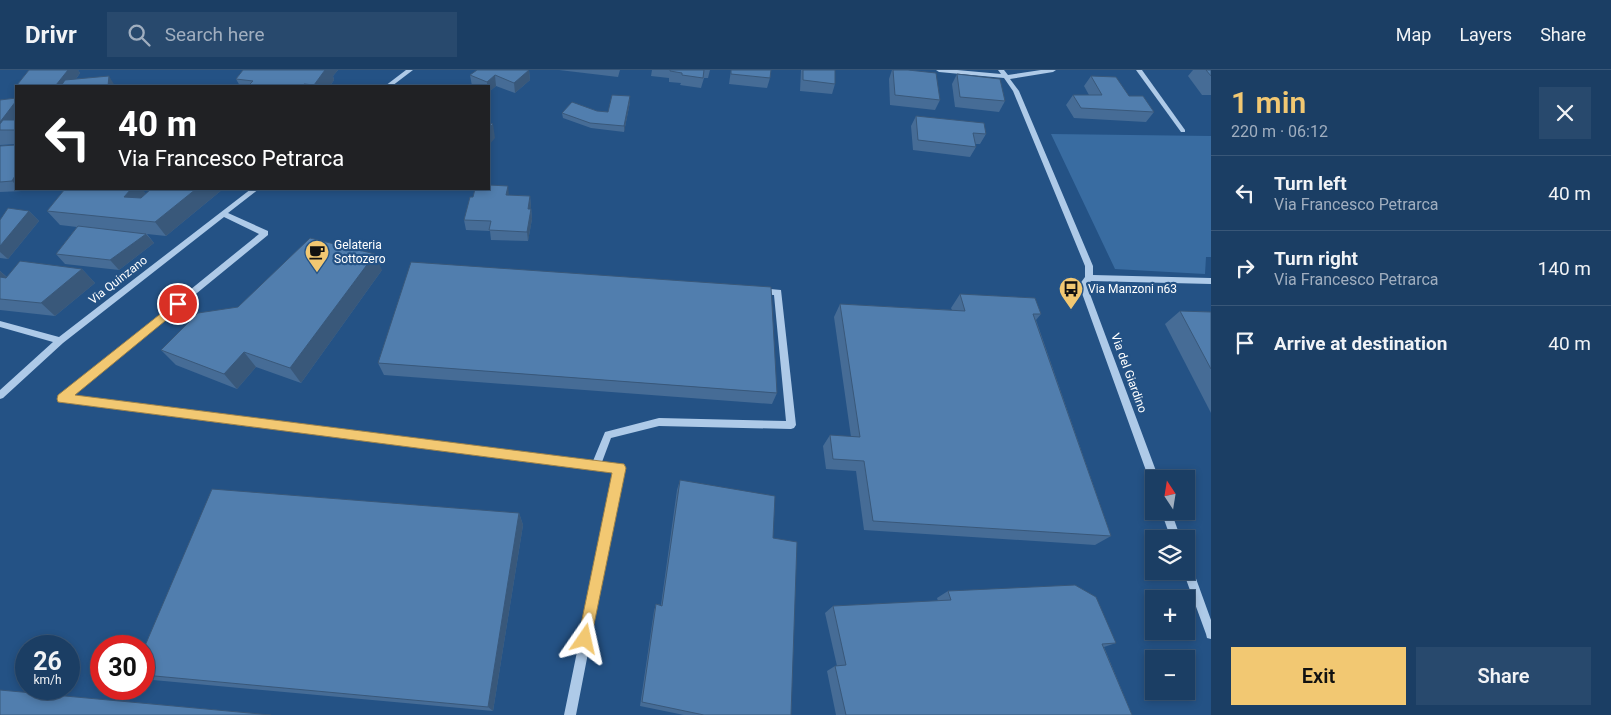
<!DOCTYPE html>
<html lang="en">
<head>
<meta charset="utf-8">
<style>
	:root { --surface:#1b3e64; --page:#28496d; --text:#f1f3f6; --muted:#a0aebf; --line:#395778; --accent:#f2c872 }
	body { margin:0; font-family:Roboto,sans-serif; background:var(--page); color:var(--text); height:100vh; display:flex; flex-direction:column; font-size:19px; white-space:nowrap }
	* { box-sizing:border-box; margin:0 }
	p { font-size:16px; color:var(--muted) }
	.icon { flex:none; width:28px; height:28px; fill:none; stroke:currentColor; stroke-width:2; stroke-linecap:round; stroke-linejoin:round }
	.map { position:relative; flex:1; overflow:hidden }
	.details { display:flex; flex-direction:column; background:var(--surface); width:400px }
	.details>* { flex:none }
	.top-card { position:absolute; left:15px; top:15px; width:475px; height:105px; border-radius:0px; box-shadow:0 2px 8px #0003,0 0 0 1px var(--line); background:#202124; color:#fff; overflow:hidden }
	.needle { width:32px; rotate:348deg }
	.fabs { position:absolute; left:1145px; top:400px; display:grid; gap:10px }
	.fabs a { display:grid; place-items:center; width:50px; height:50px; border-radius:0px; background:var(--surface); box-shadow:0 2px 8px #0003,0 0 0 1px var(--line); font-size:25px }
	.speed { position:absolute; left:15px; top:565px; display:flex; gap:10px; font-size:25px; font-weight:700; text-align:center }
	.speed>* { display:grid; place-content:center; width:65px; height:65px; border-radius:50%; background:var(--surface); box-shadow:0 2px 8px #0003,0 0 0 1px var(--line); line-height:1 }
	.speed small { font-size:12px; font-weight:400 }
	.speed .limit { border:8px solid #d22; background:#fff; color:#111 }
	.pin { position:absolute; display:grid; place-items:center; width:42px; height:42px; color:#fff; margin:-21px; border:2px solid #fff; border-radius:50%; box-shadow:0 1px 5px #0007 }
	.me { position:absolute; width:55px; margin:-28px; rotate:11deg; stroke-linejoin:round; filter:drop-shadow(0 0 4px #0008) }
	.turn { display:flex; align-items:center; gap:18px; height:105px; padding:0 20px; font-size:22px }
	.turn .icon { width:65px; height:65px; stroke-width:2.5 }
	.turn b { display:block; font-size:35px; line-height:42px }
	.round { display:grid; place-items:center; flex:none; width:52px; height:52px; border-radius:0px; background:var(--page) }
	.head { display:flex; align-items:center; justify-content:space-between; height:85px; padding:0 20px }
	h1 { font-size:30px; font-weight:600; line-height:38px; color:var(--accent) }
	.primary-button { display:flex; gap:10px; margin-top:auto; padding:10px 20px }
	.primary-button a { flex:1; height:58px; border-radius:0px; background:var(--accent); color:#111; font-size:20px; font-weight:600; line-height:58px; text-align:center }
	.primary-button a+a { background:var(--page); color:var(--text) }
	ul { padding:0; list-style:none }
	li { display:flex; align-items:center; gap:15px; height:75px; padding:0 20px; border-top:1px solid var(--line) }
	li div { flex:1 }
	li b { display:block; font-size:19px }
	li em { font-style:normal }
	header { display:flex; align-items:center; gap:30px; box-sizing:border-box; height:70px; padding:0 25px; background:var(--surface); border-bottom:1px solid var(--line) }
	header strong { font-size:24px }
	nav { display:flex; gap:28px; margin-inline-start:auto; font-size:18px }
	.search { width:350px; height:45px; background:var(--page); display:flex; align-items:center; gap:12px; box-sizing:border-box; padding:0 18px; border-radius:0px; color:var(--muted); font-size:19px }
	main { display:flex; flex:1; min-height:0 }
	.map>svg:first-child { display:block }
</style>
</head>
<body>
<header>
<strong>Drivr</strong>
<div class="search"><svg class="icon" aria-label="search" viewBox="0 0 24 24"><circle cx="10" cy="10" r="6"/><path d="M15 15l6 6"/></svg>Search here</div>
<nav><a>Map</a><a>Layers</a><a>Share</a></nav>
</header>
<main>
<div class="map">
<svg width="1211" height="645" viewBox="0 0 1211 645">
	<rect width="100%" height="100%" fill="#245285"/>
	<polygon fill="#396ca1" points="1051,64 1211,66 1211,187 1206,187 1205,204 1115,199"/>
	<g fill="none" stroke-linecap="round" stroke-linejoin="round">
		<g fill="#aecae8" fill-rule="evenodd">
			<polygon points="406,0 413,0 392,16 385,16"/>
			<polygon points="936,0 957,0 1001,4 998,0 1004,0 1008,5 1041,0 1056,0 1053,2 1010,9 1019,21 1093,196 1093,205 1211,208 1211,214 1091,211 1087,216 1159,409 1154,409 1154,413 1151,412 1149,409 1079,215 1085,207 1085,196 1013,21 1004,8 939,2"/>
			<polygon points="1136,0 1142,0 1185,60 1185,62 1181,62"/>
			<polygon points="251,119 259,119 228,143 268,161 268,165 71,326 593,391 605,362 659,348 786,351 774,225 760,224 756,221 760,218 781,220 796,355 794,358 791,359 659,356 611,368 602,392 622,395 624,398 576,645 564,645 614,402 59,332 58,329 59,326 259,164 224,147 63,273 3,328 0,329 0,320 53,272 0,257 0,251 59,267"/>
			<polygon points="1161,441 1171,441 1181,469 1171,469"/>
			<polygon points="1186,491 1190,492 1211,550 1211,569 1207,568 1206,564 1183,501 1186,501"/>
		</g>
	</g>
	<g fill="#466c96">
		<polygon points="29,0 78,0 80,3 76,9 115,16 18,16 17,15"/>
		<polygon points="243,0 338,0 333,6 334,10 330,16 240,16 236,9"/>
		<polygon points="529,0 530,10 515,23 496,16 489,22 489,16 472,16 470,5"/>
		<polygon points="559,0 620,0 618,7"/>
		<polygon points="652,0 710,0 708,8 704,8 701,18 680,15 681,13 669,12 669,8 651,6"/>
		<polygon points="731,0 770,8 767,18 729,14"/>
		<polygon points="801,0 835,0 835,14 832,24 800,21"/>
		<polygon points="892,0 908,0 940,30 935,40 890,35 889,9"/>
		<polygon points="1193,0 1211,0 1211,25 1202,25 1188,6"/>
		<polygon points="957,4 1005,31 999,42 955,37 952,14"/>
		<polygon points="1091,6 1129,26 1154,42 1146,52 1074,48 1066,35 1073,25 1089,25 1084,16"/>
		<polygon points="16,28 16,74 0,75 0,30"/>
		<polygon points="630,32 624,62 591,58 563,48 562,43 597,41 608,42"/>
		<polygon points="916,46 986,64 980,74 975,74 976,77 970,87 913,80 911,56"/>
		<polygon points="16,75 16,119 23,119 22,121 0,122 0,76"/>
		<polygon points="65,119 142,119 146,124 151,119 223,119 166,166 147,164 154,173 119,200 65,194 56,184 77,157 60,155 47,141"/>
		<polygon points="509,125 530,126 532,149 528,171 491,170 490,161 466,160 464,150"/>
		<polygon points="29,141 39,151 8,189 0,188 0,150"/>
		<polygon points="82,199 95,213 55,246 0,240 0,201 7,207"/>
		<polygon points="382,200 301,313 256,297 237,319 176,295 161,280 238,237"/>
		<polygon points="960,224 1041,244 1036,250 1111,466 1095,475 864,460 856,401 826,399 823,376 830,365 851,367 834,247 840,234 952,240 951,238"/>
		<polygon points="1180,241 1211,242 1211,343 1165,254"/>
		<polygon points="378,293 777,323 772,334 384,305"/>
		<polygon points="680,410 773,468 791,645 684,645 640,636 654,541 656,534 661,535 677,420"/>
		<polygon points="519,443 523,455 493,641 153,610 144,607 144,578"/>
		<polygon points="948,521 1116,573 1104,577 1132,645 836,645 827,601 835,596 837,596 825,543 833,536 938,531 937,528"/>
	</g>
	<g fill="#39587a">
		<polygon points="68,0 78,0 80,3 71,16 56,16 56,15"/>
		<polygon points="325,0 338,0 333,6 334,10 330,16 314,16 314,15"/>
		<polygon points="529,0 530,10 515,23 514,13"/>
		<polygon points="495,5 496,16 489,22 489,16 487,16 487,12"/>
		<polygon points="109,6 115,16 108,16"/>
		<polygon points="630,26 630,32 624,62 624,56"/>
		<polygon points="16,31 16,52 0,60 0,52"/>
		<polygon points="493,54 495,68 489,75 489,58"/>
		<polygon points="16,104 16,115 12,111"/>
		<polygon points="508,116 509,126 506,125"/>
		<polygon points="131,119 142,119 148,126 135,141 124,127"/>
		<polygon points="196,119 223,119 166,166 155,152"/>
		<polygon points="530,126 532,149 528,171 527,162 528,139"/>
		<polygon points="29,141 39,151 8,189 0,182 0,176"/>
		<polygon points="146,164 154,173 119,200 110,190"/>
		<polygon points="375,184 382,200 301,313 290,298"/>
		<polygon points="82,199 95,213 55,246 41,233"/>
		<polygon points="0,201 15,215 0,210"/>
		<polygon points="244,282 256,297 237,319 224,304"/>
		<polygon points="519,443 523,455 493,641 488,637"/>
	</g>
	<g fill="#517eae" stroke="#39587a">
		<polygon points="29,0 68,0 56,15 17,15"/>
		<polygon points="243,0 325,0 314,15 304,14 303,16 248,16 253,11 236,9"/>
		<polygon points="477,0 529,0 514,13 495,5 487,12 470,5"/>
		<polygon points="670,0 704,0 703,8 682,5 682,3 670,1"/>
		<polygon points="731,0 771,0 770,8 731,4"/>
		<polygon points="803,0 835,0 835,14 803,10"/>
		<polygon points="893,0 908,0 936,3 940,30 895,25"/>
		<polygon points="1206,0 1211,0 1211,6"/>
		<polygon points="957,4 1000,9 1005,31 960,27"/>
		<polygon points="109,6 108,16 61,16 65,10"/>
		<polygon points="1091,6 1116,7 1129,26 1143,26 1154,42 1081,38 1073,25 1102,25"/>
		<polygon points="612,25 630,26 624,56 590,53 562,43 572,32 597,41 608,42"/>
		<polygon points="16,28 16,31 0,52 0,30"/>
		<polygon points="916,46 984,53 986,64 973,63 976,77 918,70"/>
		<polygon points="3,50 16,50 16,60 0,60 0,54"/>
		<polygon points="489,53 493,54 489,58"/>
		<polygon points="16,75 16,104 12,111 0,112 0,76"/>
		<polygon points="489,115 508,116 506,125 530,126 528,139 531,139 527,162 489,160 491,151 464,150 470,127 473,127 475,119 489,119"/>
		<polygon points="65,119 131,119 124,127 141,128 151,119 196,119 155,152 47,141"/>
		<polygon points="8,138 29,141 0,176 0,150"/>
		<polygon points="78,156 146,164 110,190 56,184"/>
		<polygon points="310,168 375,184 290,298 244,282 224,304 161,280 198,243 238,237"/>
		<polygon points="20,191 82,199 41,233 0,229 0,207 6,208"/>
		<polygon points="411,192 771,217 777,323 378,293"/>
		<polygon points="960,224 1035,228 1041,244 1033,244 1111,466 873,451 864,391 833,389 830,365 860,367 840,234 965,241"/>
		<polygon points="1180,241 1211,242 1211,299"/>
		<polygon points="680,410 775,426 773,468 797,472 791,645 704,645 642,632 656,534 662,536"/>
		<polygon points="212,419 519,443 488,637 144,605 144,578"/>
		<polygon points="1075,515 1096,527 1116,573 1102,574 1132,645 846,645 835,596 846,595 833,536 951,530 948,521"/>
		<polygon points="0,620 271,645 0,645"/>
	</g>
	<polygon fill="#f2c872" stroke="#9d824a" points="178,230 182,231 183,234 182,237 75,325 624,394 626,398 590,574 585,576 580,574 578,569 612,403 58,332 57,329 58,325"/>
	<defs>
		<symbol id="cafe-pin" viewBox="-11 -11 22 30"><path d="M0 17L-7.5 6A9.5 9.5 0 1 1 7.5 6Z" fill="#f2c872" stroke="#245285"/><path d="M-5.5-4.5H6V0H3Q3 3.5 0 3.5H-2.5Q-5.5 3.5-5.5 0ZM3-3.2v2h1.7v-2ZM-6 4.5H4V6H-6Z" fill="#111"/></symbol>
		<symbol id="bus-pin" viewBox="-11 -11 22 30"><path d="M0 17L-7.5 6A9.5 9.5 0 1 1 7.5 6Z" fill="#f2c872" stroke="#245285"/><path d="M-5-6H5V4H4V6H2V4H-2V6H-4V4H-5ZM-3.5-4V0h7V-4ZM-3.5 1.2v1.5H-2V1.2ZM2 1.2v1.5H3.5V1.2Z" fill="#111"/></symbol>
	</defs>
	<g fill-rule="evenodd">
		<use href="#cafe-pin" x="303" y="168" width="28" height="38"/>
		<use href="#bus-pin" x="1057" y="205" width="28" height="38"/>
	</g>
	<g text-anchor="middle" stroke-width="4.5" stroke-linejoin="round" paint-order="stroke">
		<g font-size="12" fill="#fff" stroke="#245285" text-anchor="start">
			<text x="334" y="179">Gelateria<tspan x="334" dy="14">Sottozero</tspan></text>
			<text x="1088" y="223">Via Manzoni n63</text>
		</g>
		<g font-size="12" fill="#fff" stroke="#245285">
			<text transform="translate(118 210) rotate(-38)" y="4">Via Quinzano</text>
			<text transform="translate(1129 303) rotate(70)" y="4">Via del Giardino</text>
		</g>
	</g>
</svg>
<div class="fabs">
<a><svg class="needle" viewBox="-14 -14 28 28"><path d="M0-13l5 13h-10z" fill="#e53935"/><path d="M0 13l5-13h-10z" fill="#a0aebf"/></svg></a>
<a><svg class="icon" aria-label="layers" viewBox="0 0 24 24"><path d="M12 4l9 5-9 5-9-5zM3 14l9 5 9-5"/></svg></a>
<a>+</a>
<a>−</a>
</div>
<div class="speed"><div>26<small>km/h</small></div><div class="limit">30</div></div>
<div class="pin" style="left:178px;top:234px;background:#d93025"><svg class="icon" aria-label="arrive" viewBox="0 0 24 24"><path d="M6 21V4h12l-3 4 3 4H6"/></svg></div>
<svg class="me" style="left:585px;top:569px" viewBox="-20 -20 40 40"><path d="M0-17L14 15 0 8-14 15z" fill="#f2c872" stroke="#fff" stroke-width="4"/></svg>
<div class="top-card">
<div class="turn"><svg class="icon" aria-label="left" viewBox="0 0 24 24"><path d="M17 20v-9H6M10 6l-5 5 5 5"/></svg><div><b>40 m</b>Via Francesco Petrarca</div></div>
</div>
</div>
<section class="details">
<div class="head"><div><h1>1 min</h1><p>220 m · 06:12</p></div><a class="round"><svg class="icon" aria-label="close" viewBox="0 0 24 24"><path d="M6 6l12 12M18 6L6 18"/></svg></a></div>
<ul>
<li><svg class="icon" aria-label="left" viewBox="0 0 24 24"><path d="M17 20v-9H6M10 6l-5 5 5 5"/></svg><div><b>Turn left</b><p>Via Francesco Petrarca</p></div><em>40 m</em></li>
<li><svg class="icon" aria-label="right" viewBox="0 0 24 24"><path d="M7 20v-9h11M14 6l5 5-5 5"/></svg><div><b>Turn right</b><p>Via Francesco Petrarca</p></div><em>140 m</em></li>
<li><svg class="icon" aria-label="arrive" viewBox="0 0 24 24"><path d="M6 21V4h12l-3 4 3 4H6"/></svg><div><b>Arrive at destination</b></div><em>40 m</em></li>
</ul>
<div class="primary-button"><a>Exit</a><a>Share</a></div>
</section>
</main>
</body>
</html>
